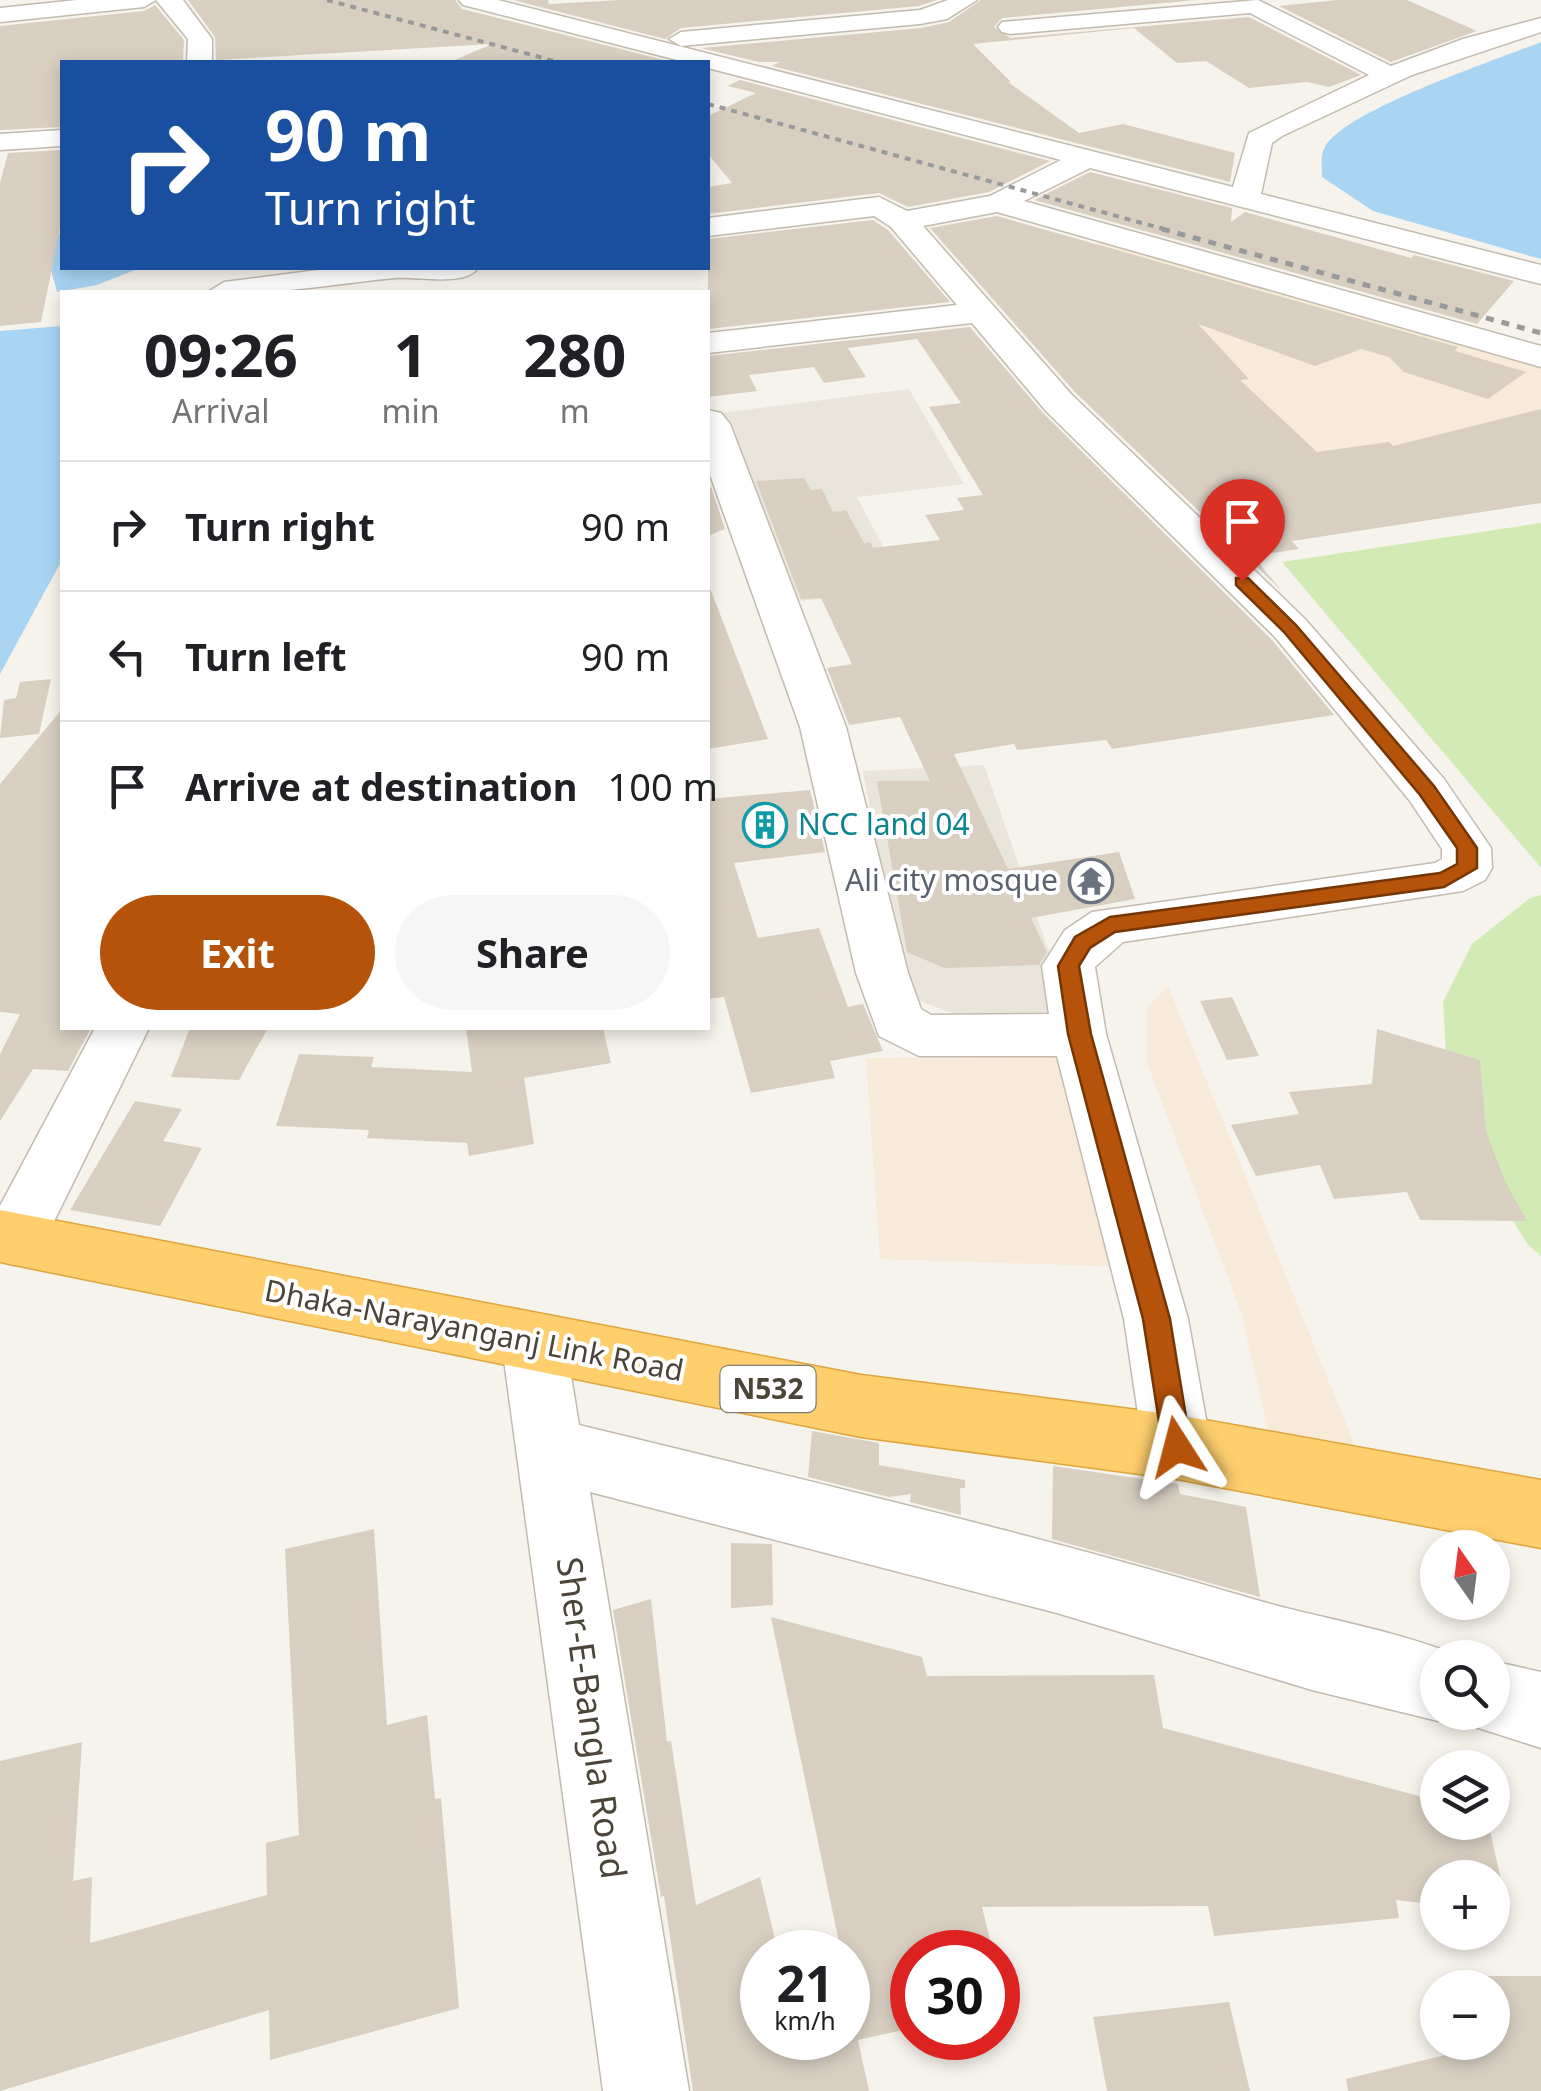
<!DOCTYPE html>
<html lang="en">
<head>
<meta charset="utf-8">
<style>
	:root { --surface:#fff; --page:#f6f6f6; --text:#202124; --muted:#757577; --line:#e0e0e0; --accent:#b45309 }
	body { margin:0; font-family:"Noto Sans",sans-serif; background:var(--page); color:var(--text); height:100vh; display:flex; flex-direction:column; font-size:38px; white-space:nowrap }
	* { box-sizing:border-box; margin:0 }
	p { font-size:32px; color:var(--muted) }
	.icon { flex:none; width:55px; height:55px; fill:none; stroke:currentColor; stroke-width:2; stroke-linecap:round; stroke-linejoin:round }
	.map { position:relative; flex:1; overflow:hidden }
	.panel { position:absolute; left:60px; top:290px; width:650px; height:740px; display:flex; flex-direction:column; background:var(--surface); border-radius:0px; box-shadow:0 5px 15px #0003 }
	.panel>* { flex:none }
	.banner { position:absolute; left:60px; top:60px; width:650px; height:210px; border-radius:0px; box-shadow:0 5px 15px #0003; background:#1a4fa0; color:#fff; overflow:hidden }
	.needle { width:65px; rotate:346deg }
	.tools { position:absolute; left:1420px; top:1530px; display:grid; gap:20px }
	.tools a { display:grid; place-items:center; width:90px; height:90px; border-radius:50%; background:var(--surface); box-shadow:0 5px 15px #0003; font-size:50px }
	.speed { position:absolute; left:740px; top:1930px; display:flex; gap:20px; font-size:50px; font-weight:700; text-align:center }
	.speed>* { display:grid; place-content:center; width:130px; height:130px; border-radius:50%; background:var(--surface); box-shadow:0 5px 15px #0003; line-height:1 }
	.speed small { font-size:25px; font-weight:400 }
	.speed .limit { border:15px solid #d22; background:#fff; color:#111 }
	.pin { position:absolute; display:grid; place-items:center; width:85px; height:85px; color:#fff; margin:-102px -42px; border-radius:50% 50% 50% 0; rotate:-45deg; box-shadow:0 0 10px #0007 }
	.pin .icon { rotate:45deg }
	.me { position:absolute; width:110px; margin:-55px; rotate:351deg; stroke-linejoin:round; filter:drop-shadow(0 0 8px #0008) }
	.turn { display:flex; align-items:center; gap:35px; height:210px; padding:0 40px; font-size:45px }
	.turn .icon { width:130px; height:130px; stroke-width:2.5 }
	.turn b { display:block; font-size:70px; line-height:85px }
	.eta { display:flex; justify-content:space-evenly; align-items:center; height:170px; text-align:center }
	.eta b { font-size:60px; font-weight:700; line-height:70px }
	.cta { display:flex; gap:20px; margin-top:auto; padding:20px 40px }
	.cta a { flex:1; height:115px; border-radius:60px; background:var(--accent); color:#fff; font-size:40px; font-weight:700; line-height:115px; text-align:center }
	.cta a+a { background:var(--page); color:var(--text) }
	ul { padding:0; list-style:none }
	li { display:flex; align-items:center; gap:30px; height:130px; padding:0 40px; border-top:2px solid var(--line) }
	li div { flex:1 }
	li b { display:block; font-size:38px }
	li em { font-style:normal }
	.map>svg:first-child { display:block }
</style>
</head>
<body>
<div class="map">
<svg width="1541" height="2091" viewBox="0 0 1541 2091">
	<rect width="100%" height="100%" fill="#f6f3ec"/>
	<g fill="#eae5da">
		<polygon points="909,389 964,484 857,497 907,592 786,602 713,414"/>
		<polygon points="984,765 1070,1012 969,1019 917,1000 897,955 863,771"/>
	</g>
	<g fill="#f7ead8">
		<polygon points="1106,239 1541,362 1541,413 1316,470 1076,258"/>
		<polygon points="1168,986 1366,1473 1275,1461 1241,1312 1146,1060 1147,1008"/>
		<polygon points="1058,1057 1129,1267 880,1259 866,1058"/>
	</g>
	<g fill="#d2eab5">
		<polygon points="1541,523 1541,868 1282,562"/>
		<polygon points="1541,895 1541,1256 1528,1245 1450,1121 1443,1002 1472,944 1530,898"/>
	</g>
	<g fill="#a9d4f2">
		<path d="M1541 42V259L1373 211 1322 177C1322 167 1320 155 1325 147 1345 110 1497 60 1541 42Z"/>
		<polygon points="62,234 62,268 140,268 97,285 57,292 51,270 0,242"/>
		<polygon points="62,326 62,560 0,674 0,331"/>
	</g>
	<g fill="#d8cfc1">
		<polygon points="188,0 455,0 462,9 672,62 450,62 492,44 216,60 215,37"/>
		<polygon points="513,0 548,0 549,4 620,0 937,0 919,6 681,28 665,39"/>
		<polygon points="981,0 1196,0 1002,18 994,27 1010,38 1249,17 1361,75 1329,87 1307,82 1249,88 1206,61 1177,63 1134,28 973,44 1011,82 1008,82 1079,133 1123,124 1235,153 1230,182 772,66 780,62 759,62 701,48 921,28 949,22"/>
		<polygon points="1337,0 1407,0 1477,31 1391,62 1279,6"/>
		<polygon points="155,5 184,40 183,62 62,62 62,127 0,130 0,26 144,11"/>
		<polygon points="740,80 1050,161 989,192 908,207 879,193 708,214 708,187 732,183 708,154 708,116 756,93 728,86"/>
		<polygon points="62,150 62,219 41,322 0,326 0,183 8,153"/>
		<polygon points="1090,172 1232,208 1231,222 1245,212 1411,258 1414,255 1514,281 1477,324 1034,200"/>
		<polygon points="997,216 1458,347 1455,351 1526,372 1488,399 1404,372 1389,357 1361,349 1315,366 1198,324 1249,379 1240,380 1317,452 1389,442 1393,446 1541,409 1541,503 1292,541 1299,549 1253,556 1282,591 1075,392 930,228"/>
		<polygon points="873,220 888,230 950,302 708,329 708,239"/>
		<polygon points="970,327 1043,413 1272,640 1334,715 1112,749 1106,740 1017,750 1014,744 954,754 1008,869 1119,852 1135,899 1031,918 1047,952 1039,965 944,968 907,952 877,781 930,781 900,717 849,725 827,668 852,664 821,598 801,599 756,481 804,478 811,490 822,489 833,512 846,510 864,543 870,542 873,548 940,540 925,515 964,510 957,498 983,495 929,407 961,403 917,339 848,348 866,377 824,383 814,367 749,375 757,391 708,397 708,356"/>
		<polygon points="711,487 725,529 708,536 708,488"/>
		<polygon points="708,588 710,588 768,739 708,749"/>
		<polygon points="51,679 39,734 0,738 4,700 16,698 20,682"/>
		<polygon points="62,709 62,1028 91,1028 68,1071 33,1069 0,1121 0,1054 20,1014 0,1012 0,784"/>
		<polygon points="810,790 825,852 734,863 758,938 819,928 848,1007 863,1004 883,1051 830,1061 835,1078 751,1093 724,997 708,999 708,799"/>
		<polygon points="1232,997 1259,1056 1227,1060 1200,1001"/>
		<polygon points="190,1028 268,1028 239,1080 171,1077"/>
		<polygon points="466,1028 603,1028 611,1063 524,1078 534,1144 469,1156 467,1143 367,1138 369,1130 276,1126 299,1054 374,1057 371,1067 472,1072"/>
		<polygon points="1377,1029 1480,1060 1486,1131 1504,1179 1527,1221 1420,1220 1407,1192 1334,1199 1320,1165 1256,1176 1231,1125 1299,1114 1289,1092 1372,1084"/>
		<polygon points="135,1101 182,1109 163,1141 202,1148 160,1226 70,1210"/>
		<polygon points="812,1431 879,1443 879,1465 965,1480 965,1488 960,1488 961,1515 910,1502 911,1494 889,1497 808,1477"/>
		<polygon points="1053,1466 1178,1484 1180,1494 1246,1507 1260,1597 1052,1539"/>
		<polygon points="374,1529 387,1725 427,1715 435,1799 441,1798 459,2008 270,2060 269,2010 0,2091 0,1761 82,1742 73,1881 92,1877 90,1943 267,1895 266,1843 299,1835 285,1549"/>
		<polygon points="731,1543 772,1544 773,1605 731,1608"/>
		<polygon points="651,1599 667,1742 671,1741 696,1905 760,1877 778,1952 762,1952 762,2038 848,2038 848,1952 841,1952 771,1617 922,1657 927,1676 1154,1675 1163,1728 1438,1801 1438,1822 1488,1822 1509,1915 1492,1913 1492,1878 1438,1878 1438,1905 1396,1900 1399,1918 1214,1936 1208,1906 982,1907 993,1952 912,1952 912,2028 858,2040 869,2091 693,2091 664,1896 661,1897 613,1610"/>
		<polygon points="1484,1976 1541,1976 1541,2091 1348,2091 1346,2079 1503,2041 1492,1988 1487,1988"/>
		<polygon points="1229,2002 1250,2091 1107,2091 1093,2017"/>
	</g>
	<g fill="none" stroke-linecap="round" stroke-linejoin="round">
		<defs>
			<g id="minor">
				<polygon points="77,0 183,0 212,39 212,62 187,62 188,39 156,0 144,7 0,22 0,8"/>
				<polygon points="459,0 498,0 1233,187 1249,133 1369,75 1250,13 1010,34 1002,32 998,27 1002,22 1258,0 1391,66 1463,39 1541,18 1541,32 1412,75 1282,136 1272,143 1261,194 1541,265 1541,284 1090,168 1024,201 1541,346 1541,367 997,212 923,226 1072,395 1305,619 1444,779 1491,848 1492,868 1485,880 1463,891 1123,942 1095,967 1106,1034 1188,1319 1211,1447 1201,1470 1177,1479 1153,1470 1143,1447 1124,1319 1057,1056 919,1056 879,1036 856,973 800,727 708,469 708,410 721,413 730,424 846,727 908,973 921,1009 931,1015 1049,1014 1042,966 1065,930 1092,912 1435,863 1442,859 1442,849 1410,801 1275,637 1046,411 972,323 708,353 708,333 957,305 891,227 874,216 708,236 708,218 879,197 907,211 990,196 1061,160 708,68 708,62 685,62 463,5"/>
				<polygon points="948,0 977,0 947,19 920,24 681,46 669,39 681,32 920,10"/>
				<polygon points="62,130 62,146 0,150 0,134"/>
				<path d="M333 268H478C464 287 417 276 395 278 332 284 272 296 208 292L224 282Z"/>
				<polygon points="95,1028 149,1028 36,1258 14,1265 0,1260 0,1206"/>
				<path d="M534 1316 557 1324 566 1345 579 1425C805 1480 1030 1533 1253 1599 1322 1619 1397 1630 1464 1658H1438V1712H1459L1438 1721 1312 1690 1057 1613 590 1492 689 2091H603L502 1345 511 1324Z"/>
				<polygon points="1492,1661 1541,1672 1541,1748 1466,1724 1461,1712 1492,1712"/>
			</g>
			<polygon id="highway" points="0,1210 861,1375 1177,1415 1541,1480 1541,1548 1177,1479 861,1437 0,1262"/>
		</defs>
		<use href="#minor" stroke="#c2bbae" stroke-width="3"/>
		<use href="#highway" stroke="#e0a43c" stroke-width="3"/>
		<use href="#minor" fill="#fff" fill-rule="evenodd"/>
		<use href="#highway" fill="#ffcf6e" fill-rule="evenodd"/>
		<g stroke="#9a9a9a" stroke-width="4" stroke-dasharray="6 6" stroke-linecap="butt">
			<polyline points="327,0 558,62"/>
			<polyline points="708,104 1171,231"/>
		</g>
		<polyline stroke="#9a9a9a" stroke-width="5" stroke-dasharray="8 8" stroke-linecap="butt" points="1162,229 1541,333"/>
	</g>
	<polygon fill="#b45309" stroke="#753606" stroke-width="2.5" points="1236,578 1248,578 1296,625 1434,786 1477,848 1477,868 1444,887 1115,932 1090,948 1079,966 1091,1034 1170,1319 1191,1447 1187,1456 1177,1460 1167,1456 1163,1447 1143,1319 1068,1034 1058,966 1075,937 1110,917 1440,873 1457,864 1457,848 1420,795 1284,632 1236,585"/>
	<defs>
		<symbol id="building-ring" viewBox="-11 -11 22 22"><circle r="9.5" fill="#fff" stroke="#0f9aa8" stroke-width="1.5"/><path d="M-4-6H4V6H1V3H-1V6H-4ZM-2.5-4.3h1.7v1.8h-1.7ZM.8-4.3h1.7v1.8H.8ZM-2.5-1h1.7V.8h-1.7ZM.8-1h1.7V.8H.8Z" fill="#0f9aa8"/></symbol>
		<symbol id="temple-ring" viewBox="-11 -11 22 22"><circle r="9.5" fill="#fff" stroke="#6b7280" stroke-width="1.5"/><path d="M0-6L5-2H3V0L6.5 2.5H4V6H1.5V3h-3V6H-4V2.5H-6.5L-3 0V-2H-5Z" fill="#6b7280"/></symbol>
	</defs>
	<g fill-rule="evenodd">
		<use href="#building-ring" x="740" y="800" width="50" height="50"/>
		<use href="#temple-ring" x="1066" y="856" width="50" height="50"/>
	</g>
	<g text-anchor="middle" stroke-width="8" stroke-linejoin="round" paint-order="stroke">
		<rect fill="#fff" stroke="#817c74" stroke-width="2.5" x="720.5" y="1366" width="95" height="46" rx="8"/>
		<g font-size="28" font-weight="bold" fill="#4b4439">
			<text x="768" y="1399">N532</text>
		</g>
		<g font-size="30" fill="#0d838f" stroke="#fff" text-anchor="start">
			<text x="798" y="835">NCC land 04</text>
		</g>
		<g font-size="30" fill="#5b616d" stroke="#fff" text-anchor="end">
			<text x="1058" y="891">Ali city mosque</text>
		</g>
		<g font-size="30" fill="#4b4439" stroke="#fff">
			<text transform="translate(474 1331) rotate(11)" y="10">Dhaka-Narayanganj Link Road</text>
		</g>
		<g font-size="35" fill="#4b4439" stroke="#fff">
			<text transform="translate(591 1718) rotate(82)" y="12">Sher-E-Bangla Road</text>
		</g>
	</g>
</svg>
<div class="tools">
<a><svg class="needle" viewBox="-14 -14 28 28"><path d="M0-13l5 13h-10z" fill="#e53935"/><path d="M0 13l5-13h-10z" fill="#757577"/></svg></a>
<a><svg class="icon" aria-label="search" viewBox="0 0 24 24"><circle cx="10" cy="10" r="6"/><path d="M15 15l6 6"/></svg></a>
<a><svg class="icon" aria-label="layers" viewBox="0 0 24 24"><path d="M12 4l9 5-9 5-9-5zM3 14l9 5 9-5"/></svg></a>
<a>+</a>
<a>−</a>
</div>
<div class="speed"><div>21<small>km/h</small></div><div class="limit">30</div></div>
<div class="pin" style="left:1242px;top:581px;background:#d93025"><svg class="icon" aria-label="arrive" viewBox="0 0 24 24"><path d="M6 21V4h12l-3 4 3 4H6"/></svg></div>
<svg class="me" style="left:1177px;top:1447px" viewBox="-20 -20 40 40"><path d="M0-17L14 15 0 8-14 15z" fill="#b45309" stroke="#fff" stroke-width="4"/></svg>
<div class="banner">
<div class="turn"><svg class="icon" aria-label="right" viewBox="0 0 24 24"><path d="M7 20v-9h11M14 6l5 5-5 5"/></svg><div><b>90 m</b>Turn right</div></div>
</div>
<section class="panel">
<div class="eta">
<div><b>09:26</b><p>Arrival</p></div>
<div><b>1</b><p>min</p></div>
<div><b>280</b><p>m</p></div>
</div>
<ul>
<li><svg class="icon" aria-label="right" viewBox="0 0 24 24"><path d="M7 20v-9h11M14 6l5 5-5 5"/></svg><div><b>Turn right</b></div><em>90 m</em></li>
<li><svg class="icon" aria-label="left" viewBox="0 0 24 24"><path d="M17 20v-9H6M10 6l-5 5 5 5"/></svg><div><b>Turn left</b></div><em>90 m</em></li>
<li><svg class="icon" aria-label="arrive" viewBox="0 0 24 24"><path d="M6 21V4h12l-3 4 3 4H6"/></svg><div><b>Arrive at destination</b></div><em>100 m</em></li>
</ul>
<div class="cta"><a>Exit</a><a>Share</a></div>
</section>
</div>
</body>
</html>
